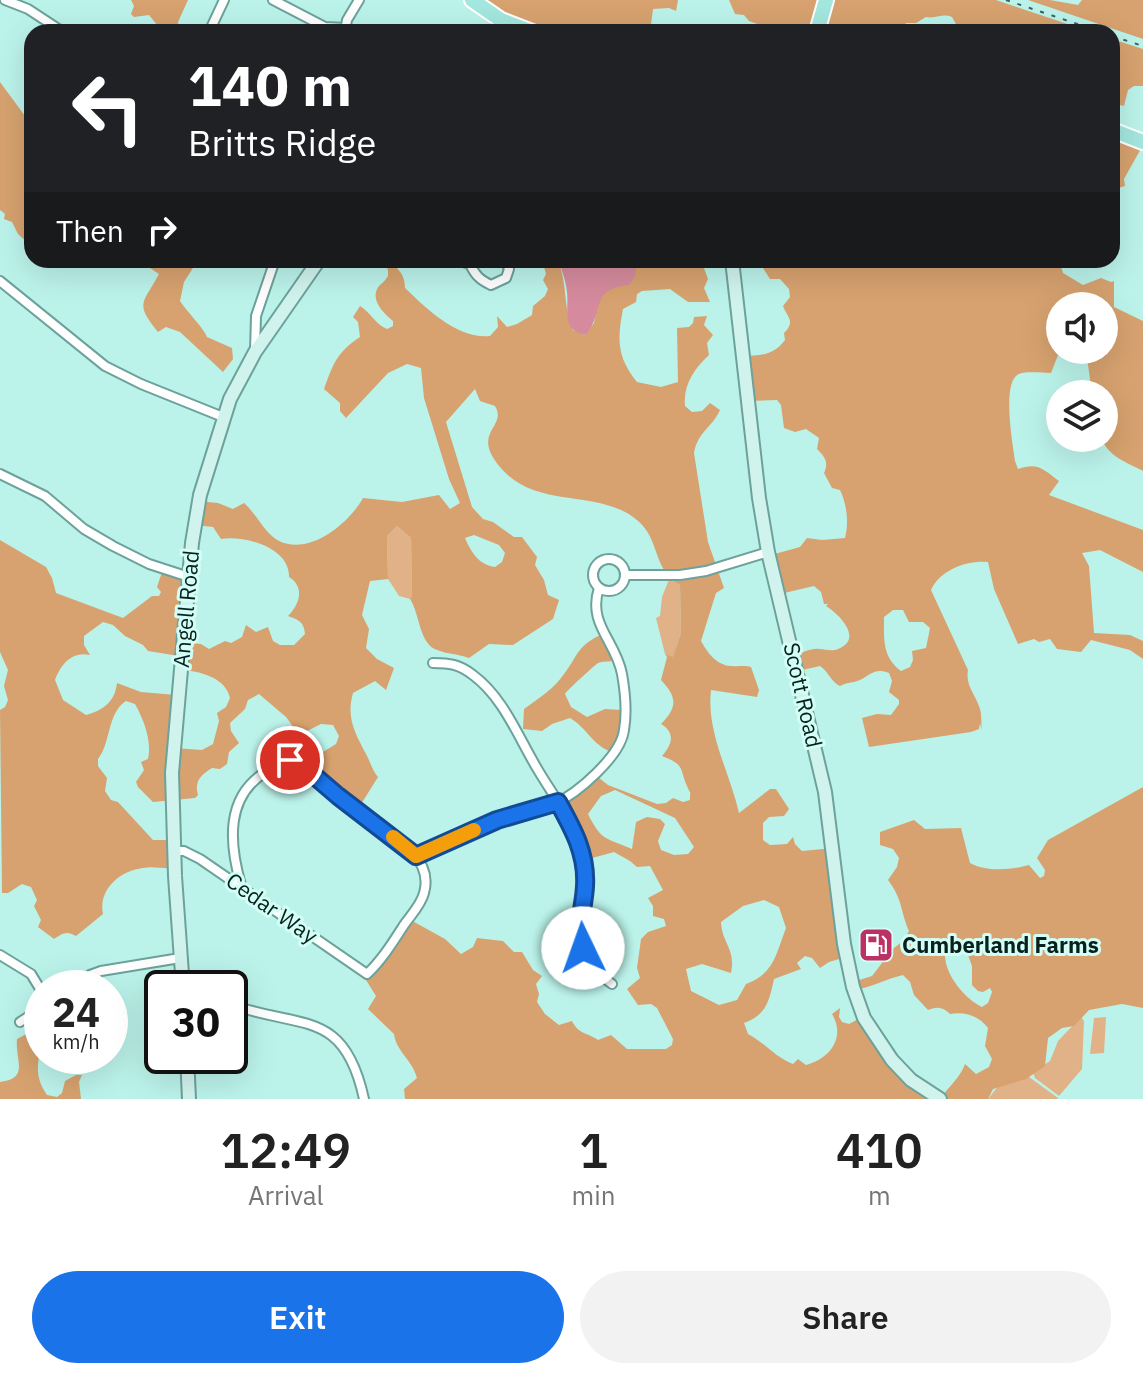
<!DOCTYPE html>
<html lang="en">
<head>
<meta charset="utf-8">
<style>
	:root { --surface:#fff; --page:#f2f2f2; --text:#222; --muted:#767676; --accent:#1a73e8 }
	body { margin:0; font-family:"IBM Plex Sans",sans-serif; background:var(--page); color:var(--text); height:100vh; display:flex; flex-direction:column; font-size:30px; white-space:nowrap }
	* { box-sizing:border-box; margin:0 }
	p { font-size:26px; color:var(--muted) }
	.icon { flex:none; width:44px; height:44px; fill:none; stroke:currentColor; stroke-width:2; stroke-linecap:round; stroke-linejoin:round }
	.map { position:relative; height:1099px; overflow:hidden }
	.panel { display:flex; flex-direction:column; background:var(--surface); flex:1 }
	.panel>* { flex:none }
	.hud { position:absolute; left:24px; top:24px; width:1096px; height:244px; border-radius:24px; box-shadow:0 8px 32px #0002; background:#202124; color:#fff; overflow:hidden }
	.controls { position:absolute; left:1046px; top:292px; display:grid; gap:16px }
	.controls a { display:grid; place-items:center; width:72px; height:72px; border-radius:50%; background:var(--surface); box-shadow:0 8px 32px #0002; font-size:40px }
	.speed { position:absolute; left:24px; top:970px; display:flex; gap:16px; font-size:40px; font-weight:700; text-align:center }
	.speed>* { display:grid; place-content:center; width:104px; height:104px; border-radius:50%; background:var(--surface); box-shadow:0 8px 32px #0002; line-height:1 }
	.speed small { font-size:20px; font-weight:400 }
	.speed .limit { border:4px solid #111; border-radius:12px; background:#fff; color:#111 }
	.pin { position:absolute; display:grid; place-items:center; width:68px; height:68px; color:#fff; margin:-34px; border:4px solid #fff; border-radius:50%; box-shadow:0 2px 8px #0007 }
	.me { position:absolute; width:88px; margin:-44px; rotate:357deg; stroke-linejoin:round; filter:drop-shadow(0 0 6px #0008) }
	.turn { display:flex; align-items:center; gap:28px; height:168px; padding:0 32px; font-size:36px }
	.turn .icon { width:104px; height:104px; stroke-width:2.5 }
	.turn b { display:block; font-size:56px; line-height:68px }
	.then { display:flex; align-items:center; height:76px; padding:0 32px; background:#0003; gap:16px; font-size:30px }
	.eta { display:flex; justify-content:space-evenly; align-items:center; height:136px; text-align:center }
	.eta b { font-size:48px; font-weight:600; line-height:56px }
	.action { display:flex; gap:16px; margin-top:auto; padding:16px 32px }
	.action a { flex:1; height:92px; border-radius:48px; background:var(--accent); color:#fff; font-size:32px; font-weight:600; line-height:92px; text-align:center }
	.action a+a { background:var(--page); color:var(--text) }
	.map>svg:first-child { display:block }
</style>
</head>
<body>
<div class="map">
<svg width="1143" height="1099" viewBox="0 0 1143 1099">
	<rect width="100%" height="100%" fill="#bbf3ea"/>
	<g fill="#e1b287">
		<polygon points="397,526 411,538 412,596 410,599 399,596 388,579 387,536"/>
		<polygon points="670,577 680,585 681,633 673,658 665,654 656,618 660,616 662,597"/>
		<polygon points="1081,1017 1084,1021 1082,1069 1059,1096 1035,1078 1033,1072 1050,1061 1058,1041"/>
		<polygon points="1106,1017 1104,1053 1090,1054 1094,1018"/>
		<polygon points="1014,1066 1058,1098 1058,1099 988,1099"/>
	</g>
	<g fill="#d7a26f" fill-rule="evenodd">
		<polygon points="131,0 188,0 178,22 179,32 163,32 149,15 134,17 131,14 134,6"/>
		<polygon points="476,0 678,0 676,11 669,8 653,9 650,32 493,32 502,22"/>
		<path d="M729 0H996L1091 32H955L956 24 952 17C942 13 936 19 926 17L916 23H906L900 32H763V26L749 21 744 15 735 14Z"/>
		<polygon points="1028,0 1050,0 1078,5 1082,0 1143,0 1143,39"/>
		<polygon points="1112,39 1143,49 1143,86 1134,86 1128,90 1124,106 1112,103"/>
		<polygon points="0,82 25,116 28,140 32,148 32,247 18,234 12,222 4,219 5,214 0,210"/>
		<polygon points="1112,128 1143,145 1124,179 1125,186 1112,190"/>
		<path d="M138 260H198L184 282 180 301C187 312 203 327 207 337L232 348 233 359 223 372 180 332 166 327 158 332C135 303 142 305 159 274Z"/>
		<path d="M387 260C398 268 405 274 405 288 427 309 457 339 490 336L498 327 497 316 507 327 517 324 532 315 533 306 545 296 548 289 543 280 546 274 542 260H558C568 287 563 307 573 330L585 335 594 323 598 302 606 292 636 267 648 260H701L708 279 704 288 710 302H688L670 289 642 291 637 294 636 302 623 309C617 340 617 357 637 382L661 387 678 382 677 328 689 327 693 323 694 317 707 316 704 325 713 335 707 343 709 355C694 369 683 385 685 406L692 412 702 411 710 403 720 410C712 428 698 431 694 453L708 542 724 588 716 593 701 641C708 653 716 665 731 666 739 667 744 665 751 667L759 690 757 697 711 690C706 732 730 773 739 813L770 789H776L789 809 784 816 769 817 763 823V840L770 845 787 844 793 837 795 844 802 851 833 848 846 957 829 962 820 968 812 958 805 956 797 963 801 969 774 979C769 1002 766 1015 744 1023L748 1034C765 1043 775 1057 793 1064L798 1059 806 1065C830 1059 846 1037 832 1014L840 1008 839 1017 842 1022 849 1024 864 1016 893 1061 941 1098C949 1086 960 1078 965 1064L976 1074 989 1067 992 1059 985 1046 988 1028C979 1016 965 1011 950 1014 943 1007 938 1006 928 1010L914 995 910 982 903 975C886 979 872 987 855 990L853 982 872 976 882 963 880 959 903 941 909 931C900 910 903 900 888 880L897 867 899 858 893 849 880 845V832L914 820 925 829 961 828 970 863C986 872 1012 870 1029 865L1040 878 1044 876 1045 870 1037 858 1048 840 1143 787V1008L1122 1004 1089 1010 1074 1026 1062 1028 1048 1038 1045 1066 1026 1079 993 1089 988 1099H405L404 1089 417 1078C413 1061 396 1051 394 1034L368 1009 376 996 361 972 372 966 407 918 445 939 461 954 473 947 477 938 503 941 514 952H522L533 970 542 976 536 984 539 994 537 1002 545 1014 559 1025 572 1021C579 1035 587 1032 598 1040L611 1035 627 1049H666L672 1045 673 1039 657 1008 651 1004 638 1005 627 989 640 978 637 968 641 939 648 932 666 926 664 919 653 916V906L648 898 663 890 650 866 637 867 630 861 614 852 585 860 557 802 593 773 608 785 657 804 666 803 673 798 683 802 690 800C690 787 692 798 687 786 679 767 685 765 662 756 672 745 676 733 661 724 678 707 677 697 661 680L667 657 665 654 673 657 681 633 680 585C646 564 666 531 621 510 581 492 532 505 500 467 470 431 508 428 495 406L480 401 475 389 446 422 472 507 483 519 493 522 514 537H522L537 557 535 565 544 580 548 595 559 600 553 619 513 645 489 644 469 658C459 654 447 654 437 650 419 644 420 614 410 599L412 596 411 538 397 526 387 536 388 579 370 581 362 615 369 629 366 648 377 659 394 668 386 690 375 681 353 693C346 718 355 733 366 754 371 763 372 770 378 777L358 809 306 767 313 758 336 744 339 736 333 725 321 724 299 735 286 717 259 694 248 700 245 709 230 723 231 731 239 743 229 752 227 764 220 769 212 768C201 775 194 781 198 795L195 798 153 802 138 787 136 782 144 770 141 762 148 759C152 741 144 720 135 704L126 701C107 713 111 743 98 759V766L107 778 105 791 111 800 118 802 153 840H174V868C164 869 153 866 143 868 119 871 98 890 103 914L76 936C66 930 62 934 54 939L38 927 41 920 34 906 37 900 31 887 22 884 8 893H2L0 710 5 707 8 700 4 686 8 670 0 652V540L46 567 52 578 56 593 123 618 152 596H159L161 592 157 587 164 566 187 569 182 642 201 644 209 649 225 641 231 643 242 637 246 625 256 632 268 627 273 641 280 645H294L305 634C304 622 299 620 288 616 300 604 305 587 289 577 290 547 243 535 221 539L213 527 194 525 198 501 218 503 233 509 244 503C256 513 265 534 279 541 310 556 349 523 363 498L402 502 439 495 450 509 460 503 449 479 424 398 421 368 407 364 388 373 346 418 340 411V403L324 389C333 364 337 352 360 337L358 322 353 317 360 306C370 312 376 325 387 329L393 326V321C383 313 369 299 379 286 382 283 386 280 388 276V270L384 262ZM474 535 499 545 505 553 502 562 495 567C479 565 471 552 465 538ZM103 622 113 625 125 636 143 645 148 651 179 656 180 669C199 672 225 676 230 698L226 707 217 713 219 721 213 744 202 750 175 748 176 695 141 692 117 683C115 701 104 710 86 715L63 700 55 680C61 664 72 651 90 655L84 645V636ZM615 790 675 818 694 847 688 854 674 855 661 850 658 841 665 824 660 819 647 817 636 822 632 849C605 837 602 842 588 814L601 796ZM764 900 779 907 786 928C776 954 774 974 746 984L737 1000 719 1005 691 991 686 969 702 964 731 973C736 948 722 944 721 922L743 906ZM953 949 968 955 972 966V985L978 991 983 992 990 988 992 992 988 1003 982 1007C965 999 945 975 945 955Z"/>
		<path d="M766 260H1059L1063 273 1083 285 1101 278 1111 282 1114 281V307L1143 321V471C1126 462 1109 457 1101 438H1104V394H1092L1087 357 1075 350H1104V306H1060V350L1051 373C1042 373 1027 371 1019 374 1001 381 1013 445 1015 461L1018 469C1038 462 1043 469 1059 481L1049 495 1143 530V572L1100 550 1082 553 1089 566 1094 633 1130 635 1143 641V659L1130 650 1091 640 1081 652 1057 649 1050 639 1039 642 1034 639 1018 644 994 589 988 562C967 560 940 570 931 590L968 670C965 686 976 695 980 709 982 716 981 724 982 731L980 723 979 729 971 732 869 747 862 718 877 714 891 715 899 704V700L889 692 892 681 889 673C876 668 872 673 862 679 855 683 847 682 840 686 831 682 829 672 820 666L798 671 794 655C801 653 812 648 819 649 826 649 830 652 838 649 864 639 839 614 826 606L828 604H824L821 592 814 586 780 594 771 555 800 547 807 538 822 540 845 538C849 522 847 505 840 490L832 488 824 473C829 462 825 457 817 449L819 438 806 429 795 432 784 428 781 405 777 400 748 401 743 356C761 355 773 356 785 340L784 333C796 321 787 317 783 306L790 297 789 289 780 279H770L763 268ZM893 610H903L909 622H923L930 628 926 648 912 651 913 660 910 667 901 671C882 657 884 639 884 617Z"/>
		<path d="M604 633 614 652 612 661C607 662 603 661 598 663 595 665 566 691 565 694L571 707 587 717 605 709 622 710 623 727 612 752C593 746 587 728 570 718L552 724 542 731 523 729 524 709C539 698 554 689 564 674 581 651 576 647 604 633Z"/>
		<path d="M38 1028C46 1055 28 1067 47 1095L57 1097 62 1093 65 1081 76 1075H82L79 1082 81 1099H0V1082C30 1078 15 1061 17 1039Z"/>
	</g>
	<path fill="#d58b9d" d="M558 260H648L636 267 635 276 629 285C589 289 605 312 586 335 561 331 569 310 567 292 566 281 562 271 558 260Z"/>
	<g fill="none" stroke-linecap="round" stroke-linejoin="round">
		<defs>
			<g id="street">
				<polyline points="5,0 28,9 63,32"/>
				<polyline points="273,0 325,27 345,28"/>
				<polyline points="345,31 347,20 359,0"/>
				<polyline points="209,32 224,0"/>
				<polyline points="456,260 470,264"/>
				<path d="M476 260 470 264C475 275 480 280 491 285L506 278 509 269 505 260"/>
				<polyline points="0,281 105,366 141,384 223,417"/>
				<polyline points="255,351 256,316 275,260"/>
				<polyline points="0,474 45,496 84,529 113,546 149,564 189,577"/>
				<circle cx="609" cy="575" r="16"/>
				<polyline points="625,575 680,575 706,571 768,552"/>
				<path d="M433 663C449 663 459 664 473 675 504 698 518 737 538 770 554 797 576 825 583 856 595 910 553 941 612 984"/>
				<path d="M174 851H184L200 859 367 974C382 960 393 942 404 925 411 915 421 905 424 893 436 852 379 828 354 808 335 794 311 768 290 760 281 762 274 766 267 771 225 796 229 843 241 885"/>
				<path d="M416 856C442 844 468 831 495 821 514 814 535 812 554 804 577 794 621 756 624 730 627 713 625 691 622 674 616 641 587 624 599 588"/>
				<polyline points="0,955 31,974 42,992"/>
				<polyline points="72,988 90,975 101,971 180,958"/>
				<path d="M230 1004C300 1030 344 1007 364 1099"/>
				<polyline points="20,1022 42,1008"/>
			</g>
			<g id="secondary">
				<polyline points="494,32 501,20"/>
				<polyline points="732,260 759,498 768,552 825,792 844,944 853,987 864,1018 892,1060 911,1080 940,1099"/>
				<polyline points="183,988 175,876 172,773 192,543 200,495 230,399 255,352 319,260"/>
				<polyline points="187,1056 189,1099"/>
			</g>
			<g id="primary">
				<polyline points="472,0 501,20 532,32"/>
				<polyline points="817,32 826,0"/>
				<polyline points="1112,130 1143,142"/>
			</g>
		</defs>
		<use href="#street" stroke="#6ca29a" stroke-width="12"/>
		<use href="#secondary" stroke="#6ca29a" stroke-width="16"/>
		<use href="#primary" stroke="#fff" stroke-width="18"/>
		<use href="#street" stroke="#fff" stroke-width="8"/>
		<use href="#secondary" stroke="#d1f3ee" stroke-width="12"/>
		<use href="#primary" stroke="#a3e7de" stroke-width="14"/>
		<g stroke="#3f605c" stroke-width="2" stroke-dasharray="4 8" stroke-linecap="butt">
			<polyline points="1006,0 1101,32"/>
			<polyline points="1112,36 1143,46"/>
		</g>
	</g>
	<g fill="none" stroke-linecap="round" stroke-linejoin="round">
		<defs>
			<path id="route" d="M290 760 304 767 338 796 416 856 497 820 558 802C573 829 587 854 585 886 584 908 576 926 583 948"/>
		</defs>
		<use href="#route" stroke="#114b97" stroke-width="20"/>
		<use href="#route" stroke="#1a73e8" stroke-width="14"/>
		<polyline stroke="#f59e0b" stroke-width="14" points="393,837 416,856 474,830"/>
	</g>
	<defs>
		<symbol id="fuel-square" viewBox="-11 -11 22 22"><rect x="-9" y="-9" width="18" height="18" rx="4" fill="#bd3063" stroke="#d2fef6"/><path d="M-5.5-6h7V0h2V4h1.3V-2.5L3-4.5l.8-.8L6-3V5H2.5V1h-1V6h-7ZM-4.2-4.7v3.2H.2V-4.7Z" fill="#fff"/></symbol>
	</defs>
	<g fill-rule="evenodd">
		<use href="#fuel-square" x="856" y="925" width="40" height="40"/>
	</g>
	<g text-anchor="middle" stroke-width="6" stroke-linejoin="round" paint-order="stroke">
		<g font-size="22" fill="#09201d" stroke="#d2fef6">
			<text transform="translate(186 609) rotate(-85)" y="8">Angell Road</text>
			<text transform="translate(803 695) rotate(77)" y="8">Scott Road</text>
			<text transform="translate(272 908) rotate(35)" y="8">Cedar Way</text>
		</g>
		<g font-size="22" font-weight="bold" fill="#09201d" stroke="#d2fef6" text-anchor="start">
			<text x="902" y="953">Cumberland Farms</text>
		</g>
	</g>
</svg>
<div class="controls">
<a><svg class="icon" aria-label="sound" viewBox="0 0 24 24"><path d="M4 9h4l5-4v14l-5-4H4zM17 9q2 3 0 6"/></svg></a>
<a><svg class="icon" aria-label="layers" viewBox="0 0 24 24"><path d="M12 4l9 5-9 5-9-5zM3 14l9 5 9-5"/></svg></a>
</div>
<div class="speed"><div>24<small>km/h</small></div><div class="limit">30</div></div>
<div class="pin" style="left:290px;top:760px;background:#d93025"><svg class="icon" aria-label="arrive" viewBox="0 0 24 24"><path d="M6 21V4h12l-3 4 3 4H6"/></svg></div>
<svg class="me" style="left:583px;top:948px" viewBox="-20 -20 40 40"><circle r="19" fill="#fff"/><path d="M0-13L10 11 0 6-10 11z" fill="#1a73e8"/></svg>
<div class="hud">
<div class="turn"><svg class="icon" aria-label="left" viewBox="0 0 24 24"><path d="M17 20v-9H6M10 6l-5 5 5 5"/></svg><div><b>140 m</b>Britts Ridge</div></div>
<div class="then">Then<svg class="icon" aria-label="right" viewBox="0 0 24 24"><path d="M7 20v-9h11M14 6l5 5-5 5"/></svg></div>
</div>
</div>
<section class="panel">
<div class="eta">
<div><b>12:49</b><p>Arrival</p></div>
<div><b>1</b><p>min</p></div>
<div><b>410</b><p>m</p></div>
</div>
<div class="action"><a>Exit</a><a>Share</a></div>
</section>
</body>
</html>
